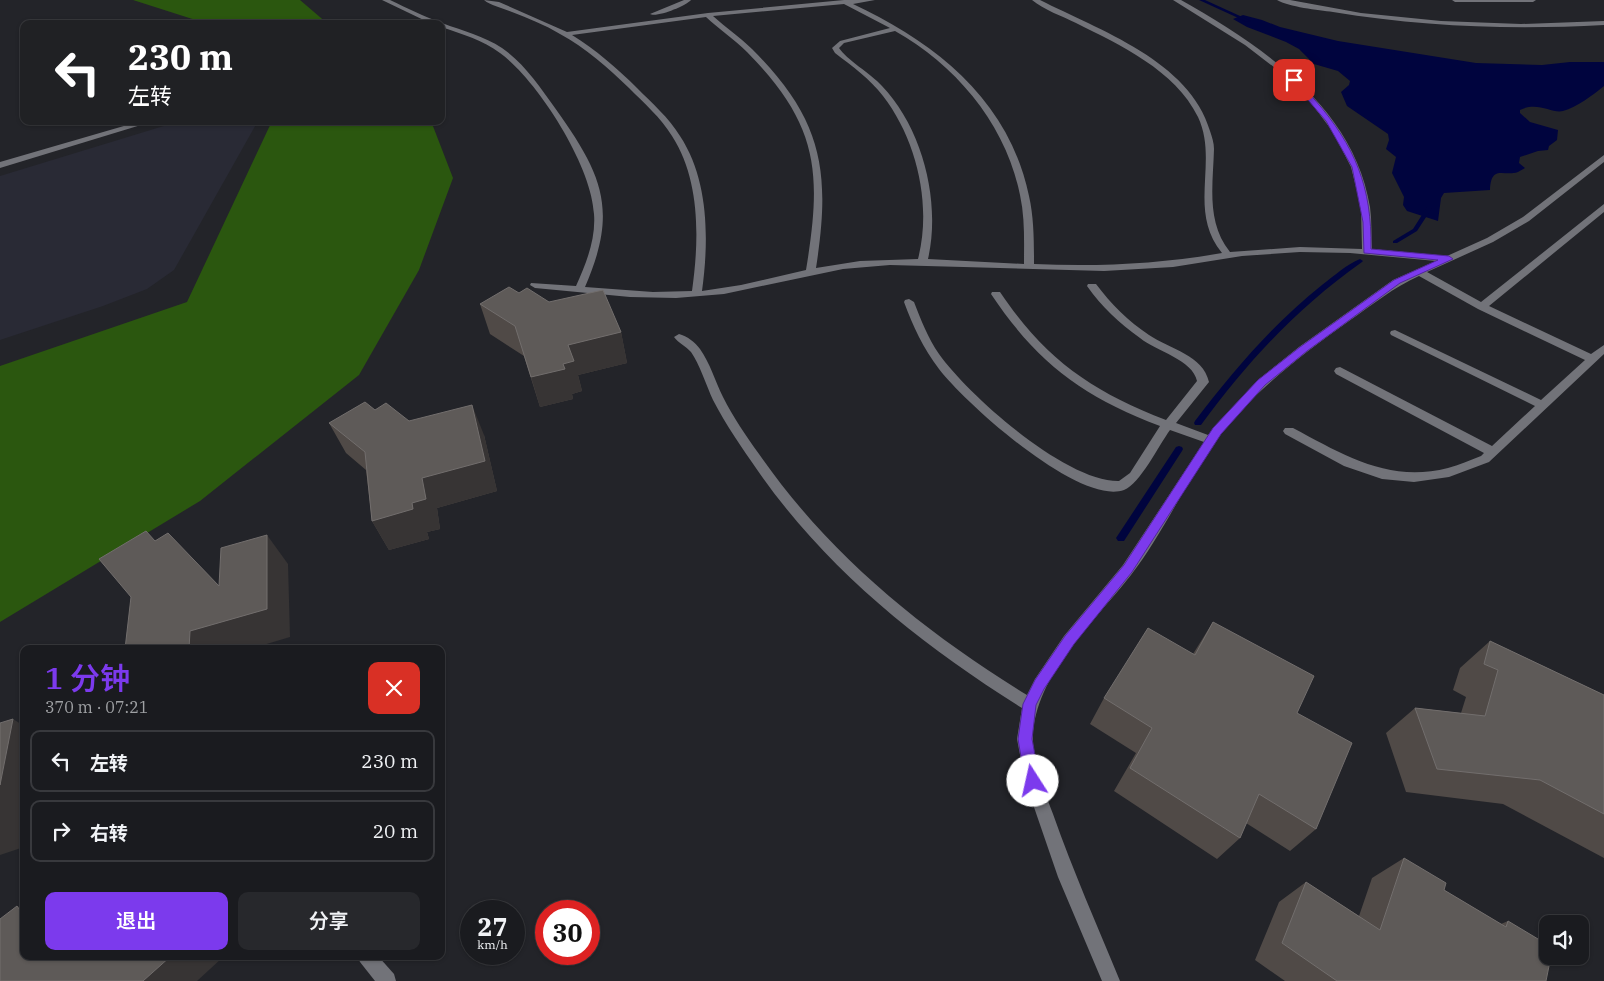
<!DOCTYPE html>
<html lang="zh">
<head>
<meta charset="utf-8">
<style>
	:root { --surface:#1a1b1f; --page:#27282c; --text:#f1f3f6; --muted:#9fa1a4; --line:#38393d; --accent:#7c3aed }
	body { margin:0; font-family:"IBM Plex Serif","Noto Sans SC",serif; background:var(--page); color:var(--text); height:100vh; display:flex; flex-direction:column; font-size:19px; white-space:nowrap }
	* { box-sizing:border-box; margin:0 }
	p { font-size:16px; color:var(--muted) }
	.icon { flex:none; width:28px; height:28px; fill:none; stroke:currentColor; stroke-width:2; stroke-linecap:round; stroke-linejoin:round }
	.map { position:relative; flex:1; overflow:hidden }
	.drawer { position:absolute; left:20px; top:645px; width:425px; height:315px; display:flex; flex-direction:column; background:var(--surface); border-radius:10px; box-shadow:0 1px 4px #0004,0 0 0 1px var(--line) }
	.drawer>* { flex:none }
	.top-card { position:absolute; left:20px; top:20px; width:425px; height:105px; border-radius:10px; box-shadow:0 1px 4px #0004,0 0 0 1px var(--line); background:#202124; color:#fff; overflow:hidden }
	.controls { position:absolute; left:1539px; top:915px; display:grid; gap:10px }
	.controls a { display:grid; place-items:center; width:50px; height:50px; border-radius:10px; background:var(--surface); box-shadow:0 1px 4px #0004,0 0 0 1px var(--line); font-size:25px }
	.speed { position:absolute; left:460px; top:900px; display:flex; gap:10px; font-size:25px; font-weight:700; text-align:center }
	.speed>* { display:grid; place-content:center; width:65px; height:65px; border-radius:50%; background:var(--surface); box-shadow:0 1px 4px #0004,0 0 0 1px var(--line); line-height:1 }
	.speed small { font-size:12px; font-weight:400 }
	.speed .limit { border:8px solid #d22; background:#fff; color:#111 }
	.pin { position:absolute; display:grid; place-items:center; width:42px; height:42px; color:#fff; margin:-21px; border-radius:10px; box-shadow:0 2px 8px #0006 }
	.me { position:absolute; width:55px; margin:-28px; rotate:350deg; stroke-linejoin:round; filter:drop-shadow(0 0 4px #0008) }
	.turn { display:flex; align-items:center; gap:18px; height:105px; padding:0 25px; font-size:22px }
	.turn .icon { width:65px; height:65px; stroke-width:2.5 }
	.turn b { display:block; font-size:35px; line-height:42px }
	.round { display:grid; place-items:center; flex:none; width:52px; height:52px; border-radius:10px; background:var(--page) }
	.headline { display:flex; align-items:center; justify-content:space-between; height:85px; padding:0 25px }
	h1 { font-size:30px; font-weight:600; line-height:38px; color:var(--accent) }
	.action { display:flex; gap:10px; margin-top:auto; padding:10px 25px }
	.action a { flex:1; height:58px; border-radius:10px; background:var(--accent); color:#fff; font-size:20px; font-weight:600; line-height:58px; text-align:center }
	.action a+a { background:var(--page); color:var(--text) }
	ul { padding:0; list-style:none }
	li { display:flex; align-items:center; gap:15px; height:62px; margin:0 10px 8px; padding:0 15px; border:2px solid var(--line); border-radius:10px }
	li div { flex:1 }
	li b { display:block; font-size:19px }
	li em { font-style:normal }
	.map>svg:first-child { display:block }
</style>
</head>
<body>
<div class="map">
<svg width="1604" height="981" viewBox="0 0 1604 981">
	<rect width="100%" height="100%" fill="#232429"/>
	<polygon fill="#292a35" points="180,121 258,121 174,270 147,289 103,306 0,340 0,176"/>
	<g fill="#2b570f">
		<polygon points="133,0 300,0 328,24 208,24"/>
		<polygon points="272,121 431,121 453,178 419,270 359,375 200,501 0,622 0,366 187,302"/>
	</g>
	<path fill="#00043e" d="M1243 15 1262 20 1280 27 1338 41 1476 63 1542 65 1570 62H1604V86C1593 95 1577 107 1563 111 1552 114 1538 101 1520 110V113L1530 122 1558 130 1557 140 1549 146 1548 150 1538 151 1520 157 1519 163 1525 168C1523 169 1520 171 1518 172 1504 177 1491 164 1490 190L1444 193 1441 198 1438 221 1407 211 1403 205 1404 197 1392 173 1396 157 1386 149 1389 140 1388 134 1347 106 1341 92 1349 85 1350 81 1338 71 1314 64 1299 49 1286 42 1247 27 1233 19Z"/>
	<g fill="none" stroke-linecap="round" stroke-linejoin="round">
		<g fill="#00043e" fill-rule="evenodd">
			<polygon points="1199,0 1205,0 1251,21 1247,22"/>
			<polygon points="1429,206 1432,208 1417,231 1397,243 1393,243 1393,241 1413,229 1427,207"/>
			<path d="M1360 259 1363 261 1362 262C1297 308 1248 361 1201 425H1195L1194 423 1195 421C1233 371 1273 324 1322 285 1334 276 1347 264 1360 259Z"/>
			<polygon points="1179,446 1182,447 1183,449 1182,451 1124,541 1118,541 1116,538 1118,535 1176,447"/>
		</g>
		<g fill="#727379" fill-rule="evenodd">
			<path d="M382 0H390C407 8 425 17 442 23 463 31 484 36 502 48 524 63 540 87 555 108 602 174 619 209 585 287L653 292 692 291C699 241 701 181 672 136 661 118 644 103 629 88 608 68 586 48 560 34 545 25 528 18 512 12 503 8 491 6 484 0L499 2 567 32 708 13 844 0H875L853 4C936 43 1009 100 1029 196 1034 218 1034 241 1034 264 1097 267 1160 264 1222 253 1187 210 1219 162 1198 117 1175 70 1120 45 1076 23 1062 16 1044 10 1032 0H1040C1099 30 1190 61 1210 131 1212 137 1214 143 1214 149 1213 185 1206 222 1230 252L1300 247 1362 249 1361 207 1351 167 1333 132 1309 100 1279 71 1245 45 1173 0H1181C1262 46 1354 107 1370 207 1372 221 1371 235 1372 249L1447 256 1487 238 1523 217 1604 155V162L1529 221 1493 242 1427 272 1481 302 1604 204V212L1489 306 1591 354 1604 345V354L1489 462 1449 477 1414 482 1382 479 1344 466 1285 434 1283 431 1285 428H1293C1344 455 1388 483 1448 468 1459 465 1470 460 1481 456L1484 453 1336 374 1334 371 1336 368 1340 367 1492 446 1535 406 1391 335 1390 333 1391 331 1395 330 1541 400 1585 360 1478 309 1419 276C1394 287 1372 305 1349 321 1303 354 1256 389 1221 434 1187 478 1165 531 1131 575 1095 621 1035 675 1033 737 1032 760 1045 793 1053 814 1073 871 1097 925 1120 981H1102L1058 877 1025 781 1017 739 1022 708C920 644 827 570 758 471 742 448 726 425 713 400 707 387 699 363 691 352 686 346 678 343 674 337L679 334C687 336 695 342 700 349 710 363 715 381 723 397 733 417 746 436 759 454 829 555 923 631 1027 695L1035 679 1064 636 1123 565 1204 442 1170 430C1159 445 1140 484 1124 490 1079 506 965 403 939 369 923 348 913 326 904 302L905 300 909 299 914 302C921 320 928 338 939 354 969 396 1066 482 1119 481L1130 473 1160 426C1082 396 1038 364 991 294L992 292H1000C1045 359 1091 391 1166 420L1197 381C1193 360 1156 351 1140 338 1119 323 1102 307 1087 286L1088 284H1096C1111 304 1128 321 1149 335 1170 349 1203 355 1209 382L1176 423 1208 435 1258 380 1299 347 1393 280 1436 261 1350 253 1300 252 1242 256 1173 267 1104 271 890 265 843 269 724 294 676 298 630 297 535 288 530 285 531 283 576 286C586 264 596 239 594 214 592 166 538 81 500 53 483 40 462 34 441 27V24H432ZM844 4 890 28 840 41 832 48 835 53C852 66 870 79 883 96 917 140 932 205 918 259L860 261 816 268C831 171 823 120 752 49 740 37 726 28 713 16ZM706 17C719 29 734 39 747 52 819 125 822 173 806 270L741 285 702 291C709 240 709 180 680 136 669 118 652 103 637 88 617 68 596 50 572 35ZM895 31C957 66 1006 125 1020 195 1025 218 1024 241 1024 264L928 259C941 202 923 129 882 86 871 74 846 59 839 48L844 43Z"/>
			<path d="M684 0H691C686 6 656 18 650 14Z"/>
			<path d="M1277 0H1290L1361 13 1441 21 1521 24 1604 21V25C1513 30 1423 27 1333 12 1318 10 1289 7 1277 0Z"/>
			<polygon points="1452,0 1536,0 1533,2 1455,2"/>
			<polygon points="141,121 154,121 0,168 0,162"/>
			<polygon points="357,956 378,956 394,974 396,981 375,981 360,962"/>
		</g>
	</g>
	<g fill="#504a47">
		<polygon points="519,293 549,302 621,332 627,363 578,375 582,391 572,394 573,399 540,407 524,356 490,334 480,304"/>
		<polygon points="375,410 409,421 484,435 497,491 437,508 440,529 427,532 429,539 389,550 372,521 366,470 346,453 329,423"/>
		<polygon points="1213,622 1297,713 1316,829 1290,851 1246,823 1240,838 1217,859 1114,791 1136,753 1090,724 1104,698 1193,654"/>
		<polygon points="1490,641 1604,695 1604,858 1503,804 1406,792 1386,733 1415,708 1461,713 1466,697 1453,690 1460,668"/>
		<polygon points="1404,858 1444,890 1501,924 1508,921 1546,981 1285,981 1255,960 1279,902 1306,882 1359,916 1372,878"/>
	</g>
	<g fill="#373434">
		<polygon points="621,332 627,363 578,375 582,391 572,394 573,399 540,407 531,377 563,364 568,345"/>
		<polygon points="472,405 484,435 497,491 437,508 440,529 427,532 429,539 389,550 372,521 412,503 422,478"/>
		<polygon points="267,535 288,564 290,637 250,649 189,649 190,631"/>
		<polygon points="13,719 24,726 24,847 0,855 0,785"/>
		<polygon points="17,906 24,909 24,916"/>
		<polygon points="171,956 221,956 222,958 197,981 143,981"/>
	</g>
	<g fill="#5e5a58" stroke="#726e6d">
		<polygon points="509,287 519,293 527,288 549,302 603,290 621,332 568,345 574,361 563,364 565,369 531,377 515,326 480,304"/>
		<polygon points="365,402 375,410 386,403 409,421 472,405 485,461 422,478 426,499 412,503 413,509 372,521 365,452 329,423"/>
		<polygon points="146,531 155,541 168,533 219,586 221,548 267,535 267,609 190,631 189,649 125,649 131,597 99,559"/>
		<polygon points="1213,622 1314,676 1297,713 1352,743 1316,829 1259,794 1240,838 1130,768 1152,728 1104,698 1148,628 1195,655"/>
		<polygon points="1490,641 1604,695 1604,814 1540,780 1437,769 1415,708 1485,716 1498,670 1484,664"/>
		<polygon points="13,719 0,785 0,723"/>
		<polygon points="1404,858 1446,883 1444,890 1506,927 1508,921 1548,945 1548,956 1551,956 1546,981 1337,981 1282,943 1306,882 1380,930"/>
		<polygon points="17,906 24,916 24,956 171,956 143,981 0,981 0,919"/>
	</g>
	<path fill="#7c3aed" stroke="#51269a" d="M1294 78C1302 82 1309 93 1315 100 1355 146 1372 187 1371 249L1449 256 1453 259 1400 283 1307 351 1265 385 1221 434 1132 572 1074 644 1044 689 1036 705 1032 739 1040 781 1038 786 1033 788 1028 786 1025 781 1018 739 1023 704 1035 680 1065 636 1124 565 1213 428 1258 380 1300 347 1394 280 1438 260 1364 253 1363 222 1352 167 1326 121 1291 80Z"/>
</svg>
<div class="controls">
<a><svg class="icon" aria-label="sound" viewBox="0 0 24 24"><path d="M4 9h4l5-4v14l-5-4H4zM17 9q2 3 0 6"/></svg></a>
</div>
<div class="speed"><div>27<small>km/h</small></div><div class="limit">30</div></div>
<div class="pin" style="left:1294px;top:80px;background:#d93025"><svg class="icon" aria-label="arrive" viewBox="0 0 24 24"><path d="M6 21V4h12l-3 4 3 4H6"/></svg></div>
<svg class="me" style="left:1033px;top:781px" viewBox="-20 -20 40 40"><circle r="19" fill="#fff"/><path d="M0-13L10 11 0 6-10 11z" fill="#7c3aed"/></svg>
<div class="top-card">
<div class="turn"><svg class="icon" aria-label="left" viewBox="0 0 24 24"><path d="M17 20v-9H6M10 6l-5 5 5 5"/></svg><div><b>230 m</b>左转</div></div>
</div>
<section class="drawer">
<div class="headline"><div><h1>1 分钟</h1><p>370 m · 07:21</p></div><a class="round" style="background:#d93025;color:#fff"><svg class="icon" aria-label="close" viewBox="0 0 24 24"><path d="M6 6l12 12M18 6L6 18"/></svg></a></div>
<ul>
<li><svg class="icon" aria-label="left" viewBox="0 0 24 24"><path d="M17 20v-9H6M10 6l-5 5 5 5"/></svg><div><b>左转</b></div><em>230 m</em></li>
<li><svg class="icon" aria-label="right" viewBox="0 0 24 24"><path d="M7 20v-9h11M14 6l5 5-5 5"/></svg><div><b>右转</b></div><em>20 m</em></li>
</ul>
<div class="action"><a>退出</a><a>分享</a></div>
</section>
</div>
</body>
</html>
